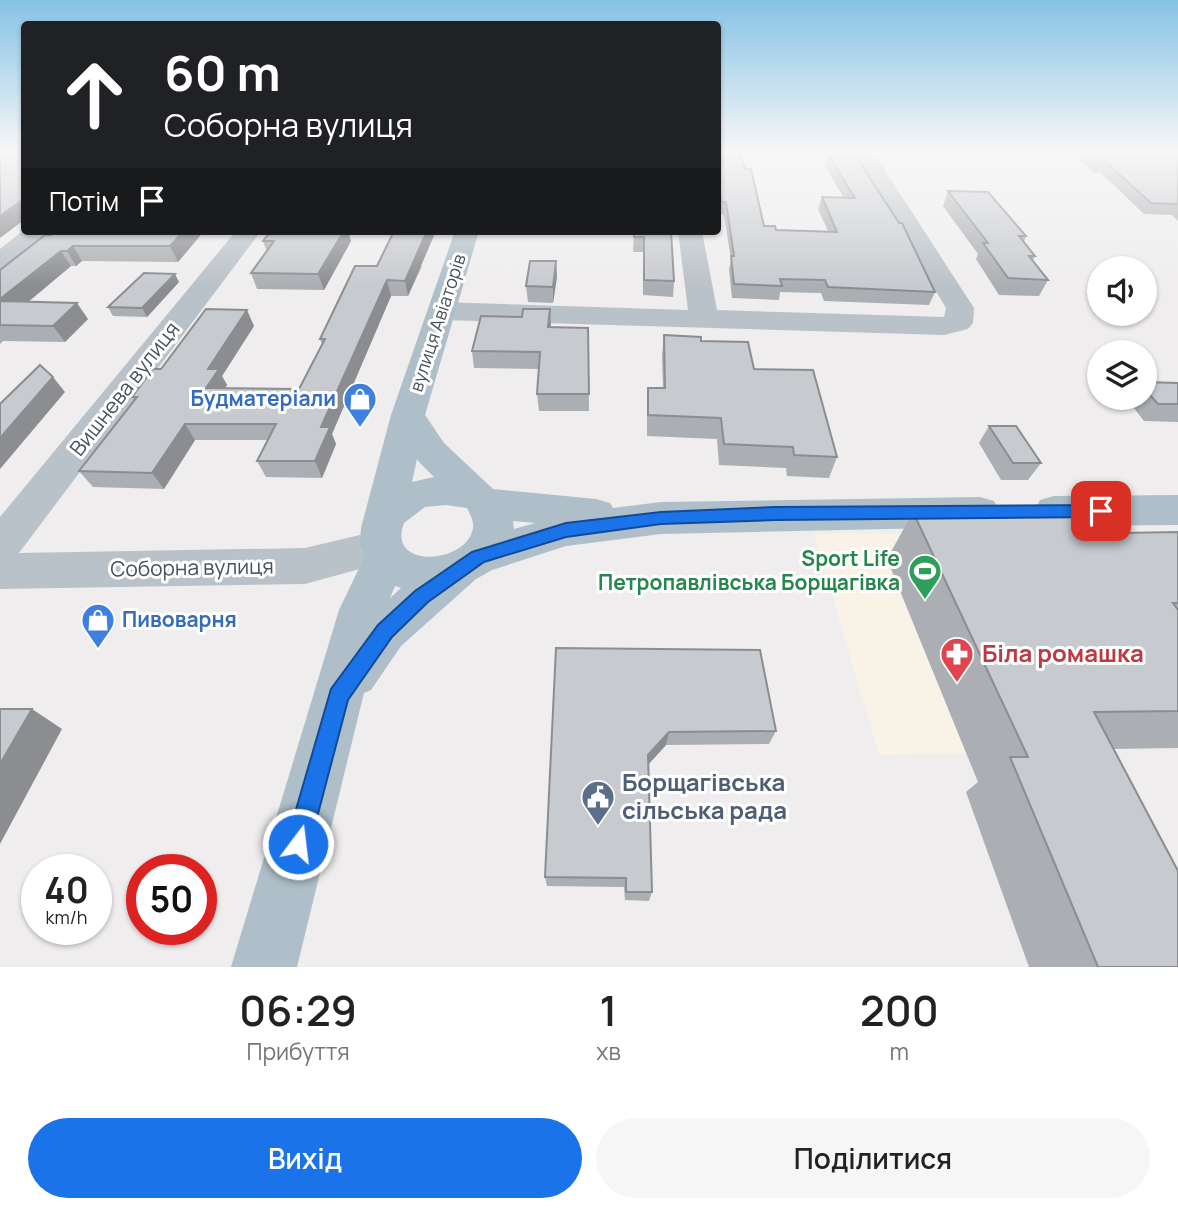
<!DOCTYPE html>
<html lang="uk">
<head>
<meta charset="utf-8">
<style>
	:root { --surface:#fff; --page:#f6f6f6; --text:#222; --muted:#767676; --accent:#1a73e8 }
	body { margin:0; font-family:Manrope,sans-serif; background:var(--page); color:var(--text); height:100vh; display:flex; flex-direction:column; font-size:26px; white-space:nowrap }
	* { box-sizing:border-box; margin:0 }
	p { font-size:23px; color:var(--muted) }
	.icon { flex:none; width:38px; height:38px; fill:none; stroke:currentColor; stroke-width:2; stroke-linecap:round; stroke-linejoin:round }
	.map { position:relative; height:967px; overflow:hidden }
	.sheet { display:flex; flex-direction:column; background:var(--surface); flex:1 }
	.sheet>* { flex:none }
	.top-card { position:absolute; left:21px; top:21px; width:700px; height:214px; border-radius:7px; box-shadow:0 2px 5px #0004; background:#202124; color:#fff; overflow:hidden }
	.buttons { position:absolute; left:1087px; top:256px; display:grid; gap:14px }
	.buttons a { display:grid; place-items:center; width:70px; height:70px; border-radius:50%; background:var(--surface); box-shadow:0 2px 5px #0004; font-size:35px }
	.speed { position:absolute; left:21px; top:854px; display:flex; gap:14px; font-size:35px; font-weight:700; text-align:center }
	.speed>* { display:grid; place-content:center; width:91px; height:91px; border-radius:50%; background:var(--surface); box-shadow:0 2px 5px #0004; line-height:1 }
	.speed small { font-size:18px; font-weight:400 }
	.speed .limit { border:10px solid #d22; background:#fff; color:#111 }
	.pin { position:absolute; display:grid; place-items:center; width:60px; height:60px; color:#fff; margin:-30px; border-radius:14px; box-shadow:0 4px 10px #0006 }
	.me { position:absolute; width:77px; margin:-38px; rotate:15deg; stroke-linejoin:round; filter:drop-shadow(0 0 5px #0008) }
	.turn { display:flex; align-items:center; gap:24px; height:147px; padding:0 28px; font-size:32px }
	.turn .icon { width:91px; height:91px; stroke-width:2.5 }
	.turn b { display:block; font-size:49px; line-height:60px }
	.then { display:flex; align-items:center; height:66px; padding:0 28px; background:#0003; gap:14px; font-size:26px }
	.eta { display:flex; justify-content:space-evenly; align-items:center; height:119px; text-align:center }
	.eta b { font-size:42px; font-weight:600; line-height:49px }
	.cta { display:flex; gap:14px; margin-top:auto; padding:14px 28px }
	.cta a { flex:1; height:80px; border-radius:42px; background:var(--accent); color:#fff; font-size:28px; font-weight:600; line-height:80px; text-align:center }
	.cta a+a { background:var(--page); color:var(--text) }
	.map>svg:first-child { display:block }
</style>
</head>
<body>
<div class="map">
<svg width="1178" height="967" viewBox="0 0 1178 967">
	<rect width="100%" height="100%" fill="#efeded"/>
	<polygon fill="#f9f2e7" points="1051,532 1178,736 1178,748 879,755 814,534"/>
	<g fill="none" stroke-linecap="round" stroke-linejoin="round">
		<g fill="#b9c2c8" fill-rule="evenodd">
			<polygon points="853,152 873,152 974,308 973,323 968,329 944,335 442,320 432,317 428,311 432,305 442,302 688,310 678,231 702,231 717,310 944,317 946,308"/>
			<polygon points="24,230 50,231 9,268 0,270 0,249"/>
			<polygon points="236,231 261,231 19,553 305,548 381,530 396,535 402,547 396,559 305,584 0,589 0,517"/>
		</g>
		<g fill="#afbfc9" fill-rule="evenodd">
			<path d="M455 231H479L425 415 444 443 493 489 596 499 610 503 613 508 661 502 980 497 994 501 1000 512 994 523 980 527 661 534 566 546 492 570 476 579 401 646 371 690 364 693 297 967H231L339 610 365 556 360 544 361 528 391 415ZM417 459 418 461 434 477 412 482ZM446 505 467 508C470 514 474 521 473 528 468 564 386 570 404 523L425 507ZM513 521 535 523 514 529ZM395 586 401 588 390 598Z"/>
			<polygon points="1178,495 1178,525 1054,526 1040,522 1034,511 1040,500 1054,496"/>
		</g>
	</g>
	<g fill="#abaeb2">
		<polygon points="718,152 764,226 776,230 828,231 818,209 822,197 844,198 825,166 828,155 935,292 929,305 824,301 821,293 780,292 779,300 732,298 729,269 731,260 724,215 720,214 718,204"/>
		<polygon points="1071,152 1178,152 1178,221 1172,215 1144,214 1101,173 1094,173"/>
		<polygon points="948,191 1026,236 1024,242 1035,256 1033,260 1048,280 1039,296 999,295 976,259 978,254 943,206"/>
		<polygon points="204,231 178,262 82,261 76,266 71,266 28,302 88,319 65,342 3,341 0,344 0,270 45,235"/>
		<polygon points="528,231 561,231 561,233"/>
		<polygon points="634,231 671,231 674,281 673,297 643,295 643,252 633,252"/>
		<polygon points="263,241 351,241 324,290 257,289 251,273 267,252"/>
		<polygon points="556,261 557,277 553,303 528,302 526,286"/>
		<polygon points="355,266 422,266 408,296 391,296 332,434 336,444 322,478 266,477 257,461 268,440 195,440 164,489 93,487 79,471 134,401 132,397 161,369 254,326 222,376 227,385 225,388 299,389 322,344 320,339"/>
		<polygon points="179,282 147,317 113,316 108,307"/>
		<polygon points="551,327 588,328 589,411 539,411 537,394 539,369 474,368 472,351"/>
		<polygon points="664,335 701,341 754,369 837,457 829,478 787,476 786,468 719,465 717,439 647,436 647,409 648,388 663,388 662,356"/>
		<polygon points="1144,382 1178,383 1178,422 1144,421 1126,398 1126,397 1144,397"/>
		<polygon points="989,426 1041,463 1028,480 1001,480 979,443"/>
		<polygon points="913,512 1121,533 1178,532 1178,748 1113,749 1178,967 1029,967 966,792 978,782 887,559"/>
		<polygon points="556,648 776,731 769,744 666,745 648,765 652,892 649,901 625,900 624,887 547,886 545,877"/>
	</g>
	<g fill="#8b8d91">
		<polygon points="24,199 24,220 0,238 0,216"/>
		<polygon points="184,231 204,231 178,262 170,246"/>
		<polygon points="344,231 348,231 351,241 324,290 318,274"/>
		<polygon points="427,231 436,231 408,296 405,281"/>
		<polygon points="73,246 82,261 76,266 67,251"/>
		<polygon points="61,251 71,266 10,317 0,304 0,299"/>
		<polygon points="556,261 557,277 553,303 553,287"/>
		<polygon points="175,274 179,282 147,317 142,308"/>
		<polygon points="387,280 391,296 332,434 336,444 322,478 315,461 321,427"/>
		<polygon points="77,303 88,319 65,342 53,326"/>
		<polygon points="550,309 551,326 549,343 548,327"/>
		<polygon points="247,310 254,326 222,376 227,385 215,405 206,388 208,369"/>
		<polygon points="53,377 65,392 0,469 0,438"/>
		<polygon points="185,424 195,440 164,489 152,473"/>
		<polygon points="32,709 62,729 0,844 0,764"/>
		<polygon points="669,732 666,745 645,768 648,755"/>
	</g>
	<g fill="#c7cacf" stroke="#8b8d91" stroke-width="2">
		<polygon points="0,152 24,152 24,199 0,216"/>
		<polygon points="718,152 739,152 745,169 751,169 764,226 775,226 776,230 837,232 822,197 855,198 828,155 855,155 899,223 902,223 935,292 828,287 825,280 780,279 782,286 734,284 731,256 734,256 726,202 722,202 718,186"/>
		<polygon points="1088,152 1178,152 1178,204 1151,203 1107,163 1099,162"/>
		<polygon points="948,191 988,192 1026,236 1019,236 1035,256 1029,256 1048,280 1008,278 983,243 988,243"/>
		<polygon points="56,231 184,231 170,246 73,246 67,251 61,251 0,299 0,270 45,235 51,235"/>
		<polygon points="271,231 344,231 318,274 251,273 274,241 263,241"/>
		<polygon points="394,231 427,231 405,281 387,280 321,427 330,427 315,461 257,461 276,424 185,424 152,473 79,471 137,397 132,397 153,369 161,369 206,309 247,310 208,369 219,369 206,388 299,389 325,339 320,339 355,266 377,266"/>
		<polygon points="634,231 671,231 674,281 644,280 644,237 634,237"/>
		<polygon points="530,261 556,261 553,287 526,286"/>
		<polygon points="144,273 175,274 142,308 108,307"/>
		<polygon points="0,301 77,303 53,326 0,325"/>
		<polygon points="523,309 550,309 548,327 588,328 589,394 537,394 540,352 472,351 481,316 522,317"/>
		<polygon points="664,335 701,337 701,341 748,342 754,369 813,370 837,457 794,455 793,447 724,444 721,418 648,415 648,388 665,388"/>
		<polygon points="40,365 53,377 0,438 0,404"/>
		<polygon points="1144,382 1178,383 1178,404 1158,404 1144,388"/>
		<polygon points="989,426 1016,426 1041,463 1013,463"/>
		<polygon points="1104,510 1121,533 1178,532 1178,603 1173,603 1178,610 1178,711 1094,712 1178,871 1178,967 1098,967 1010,757 1028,757 913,512"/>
		<polygon points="556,648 760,650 776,731 669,732 648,755 652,892 626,892 626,878 545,877"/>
		<polygon points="0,709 32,709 0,764"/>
	</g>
	<linearGradient id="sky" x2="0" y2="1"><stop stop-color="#85c3e5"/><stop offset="0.53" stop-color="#f8f7f7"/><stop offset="1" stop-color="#f8f7f7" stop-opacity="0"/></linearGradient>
	<rect width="1178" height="287" fill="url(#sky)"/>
	<polygon fill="#1a73e8" stroke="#114b97" stroke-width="2" points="1101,505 1109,511 1101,517 776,520 661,524 566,537 484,562 428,602 392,637 348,700 310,844 307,852 298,856 289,852 286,844 331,689 378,625 415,591 472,552 566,523 661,512 776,507"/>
	<defs>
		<symbol id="shop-pin" viewBox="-11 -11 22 30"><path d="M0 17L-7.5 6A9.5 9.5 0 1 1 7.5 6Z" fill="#3f7fe0" stroke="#fff"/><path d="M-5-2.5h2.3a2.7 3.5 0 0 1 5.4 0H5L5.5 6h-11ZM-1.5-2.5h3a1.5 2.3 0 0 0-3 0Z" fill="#fff"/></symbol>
		<symbol id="stadium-pin" viewBox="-11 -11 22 30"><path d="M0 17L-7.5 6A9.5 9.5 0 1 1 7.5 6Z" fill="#2e9e5b" stroke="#fff"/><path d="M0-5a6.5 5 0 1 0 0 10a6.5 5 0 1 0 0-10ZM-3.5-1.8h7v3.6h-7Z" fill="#fff"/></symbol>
		<symbol id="pharmacy-pin" viewBox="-11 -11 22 30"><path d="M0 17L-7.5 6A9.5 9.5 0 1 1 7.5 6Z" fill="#e0444e" stroke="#fff"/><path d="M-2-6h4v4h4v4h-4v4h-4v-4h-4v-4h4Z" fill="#fff"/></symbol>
		<symbol id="civic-pin" viewBox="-11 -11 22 30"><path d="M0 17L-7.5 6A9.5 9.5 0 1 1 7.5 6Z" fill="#5c6f8a" stroke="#fff"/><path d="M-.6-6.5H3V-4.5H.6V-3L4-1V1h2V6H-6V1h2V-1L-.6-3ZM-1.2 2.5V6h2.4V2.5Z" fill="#fff"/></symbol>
	</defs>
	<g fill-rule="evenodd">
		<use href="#shop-pin" x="341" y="380" width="38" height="52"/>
		<use href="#stadium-pin" x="906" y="552" width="38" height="52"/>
		<use href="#shop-pin" x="79" y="601" width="38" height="52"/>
		<use href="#pharmacy-pin" x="938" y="635" width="38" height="52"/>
		<use href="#civic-pin" x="579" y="778" width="38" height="52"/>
	</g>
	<g text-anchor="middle" stroke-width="6" stroke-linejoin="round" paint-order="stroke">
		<g font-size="18" fill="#475258" stroke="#fff">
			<text transform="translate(438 323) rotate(-72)" y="6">вулиця Авіаторів</text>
		</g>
		<g font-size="21" fill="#475258" stroke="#fff">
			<text transform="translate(125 389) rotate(-52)" y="7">Вишнева вулиця</text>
			<text transform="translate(192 568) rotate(-1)" y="7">Соборна вулиця</text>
		</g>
		<g font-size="21" font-weight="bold" fill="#366cbe" stroke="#fff" text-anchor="end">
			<text x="336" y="406">Будматеріали</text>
			<text x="122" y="627" text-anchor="start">Пивоварня</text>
		</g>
		<g font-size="21" font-weight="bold" fill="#27864d" stroke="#fff" text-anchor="end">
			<text x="900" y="566">Sport Life<tspan x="900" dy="24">Петропавлівська Борщагівка</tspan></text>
		</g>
		<g font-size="24" font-weight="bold" fill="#be3a42" stroke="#fff" text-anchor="start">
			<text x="982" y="662">Біла ромашка</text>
		</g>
		<g font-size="24" font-weight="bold" fill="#4e5e75" stroke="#fff" text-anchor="start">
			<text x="622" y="791">Борщагівська<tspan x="622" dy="28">сільська рада</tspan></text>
		</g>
	</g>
</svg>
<div class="buttons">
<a><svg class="icon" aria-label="sound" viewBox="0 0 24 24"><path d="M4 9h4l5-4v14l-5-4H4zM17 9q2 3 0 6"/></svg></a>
<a><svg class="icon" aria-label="layers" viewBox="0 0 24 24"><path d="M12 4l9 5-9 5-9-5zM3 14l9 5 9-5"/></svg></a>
</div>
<div class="speed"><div>40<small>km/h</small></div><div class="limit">50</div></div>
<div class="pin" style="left:1101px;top:511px;background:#d93025"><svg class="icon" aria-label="arrive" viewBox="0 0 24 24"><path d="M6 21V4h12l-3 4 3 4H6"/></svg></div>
<svg class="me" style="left:298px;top:844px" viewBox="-20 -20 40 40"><circle r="17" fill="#1a73e8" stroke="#fff" stroke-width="3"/><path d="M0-11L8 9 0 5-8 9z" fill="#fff"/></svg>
<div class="top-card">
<div class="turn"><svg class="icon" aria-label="ahead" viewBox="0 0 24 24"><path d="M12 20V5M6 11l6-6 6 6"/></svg><div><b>60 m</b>Соборна вулиця</div></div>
<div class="then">Потім<svg class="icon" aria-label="arrive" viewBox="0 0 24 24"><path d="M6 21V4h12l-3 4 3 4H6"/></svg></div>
</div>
</div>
<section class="sheet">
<div class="eta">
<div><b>06:29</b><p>Прибуття</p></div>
<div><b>1</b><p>хв</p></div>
<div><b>200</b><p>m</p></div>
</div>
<div class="cta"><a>Вихід</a><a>Поділитися</a></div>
</section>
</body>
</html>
